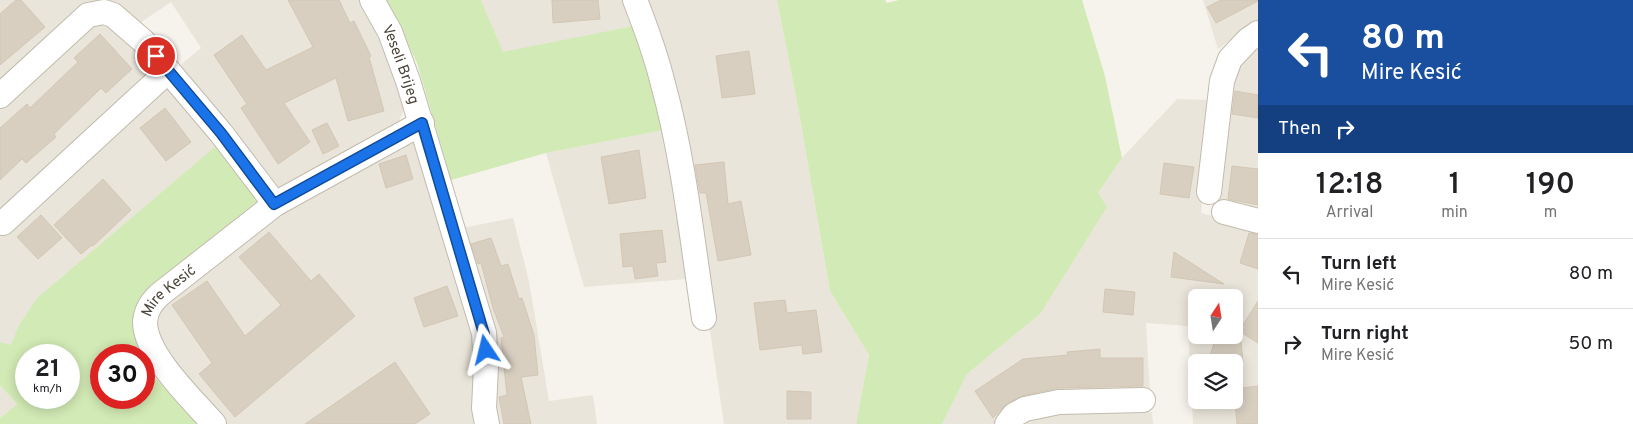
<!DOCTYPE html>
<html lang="en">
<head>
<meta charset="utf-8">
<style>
	:root { --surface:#fff; --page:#f6f6f6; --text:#202124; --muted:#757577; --line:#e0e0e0 }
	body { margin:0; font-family:Overpass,sans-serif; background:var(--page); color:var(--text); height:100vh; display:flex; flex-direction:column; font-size:19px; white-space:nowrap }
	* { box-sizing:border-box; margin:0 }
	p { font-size:16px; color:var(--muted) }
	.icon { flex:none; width:28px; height:28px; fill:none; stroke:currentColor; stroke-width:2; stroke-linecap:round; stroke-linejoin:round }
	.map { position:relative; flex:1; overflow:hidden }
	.details { display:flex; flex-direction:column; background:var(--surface); width:375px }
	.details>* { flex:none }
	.hud { background:#1a4fa0; color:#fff; overflow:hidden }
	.needle { width:32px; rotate:12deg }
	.controls { position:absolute; left:1188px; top:289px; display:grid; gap:10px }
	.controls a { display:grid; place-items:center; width:55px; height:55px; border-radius:8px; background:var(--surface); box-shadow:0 2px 12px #0003; font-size:25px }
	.speed { position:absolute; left:15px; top:344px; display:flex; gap:10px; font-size:25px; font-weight:700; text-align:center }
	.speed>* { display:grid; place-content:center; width:65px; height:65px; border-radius:50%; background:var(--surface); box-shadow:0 2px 12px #0003; line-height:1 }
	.speed small { font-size:12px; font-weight:400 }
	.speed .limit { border:8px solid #d22; background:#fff; color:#111 }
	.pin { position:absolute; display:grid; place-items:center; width:42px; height:42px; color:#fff; margin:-21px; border:2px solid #fff; border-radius:50%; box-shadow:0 1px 5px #0007 }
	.me { position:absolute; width:55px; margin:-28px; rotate:350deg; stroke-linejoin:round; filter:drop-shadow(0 0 4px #0008) }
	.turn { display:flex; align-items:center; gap:18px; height:105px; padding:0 20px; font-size:22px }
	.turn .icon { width:65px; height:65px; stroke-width:2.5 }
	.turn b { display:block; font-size:35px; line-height:42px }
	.then { display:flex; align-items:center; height:48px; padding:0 20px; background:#0003; gap:10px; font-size:19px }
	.eta { display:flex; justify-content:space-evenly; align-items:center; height:85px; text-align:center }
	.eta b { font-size:30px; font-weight:600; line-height:35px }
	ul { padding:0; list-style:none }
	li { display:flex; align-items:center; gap:15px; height:70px; padding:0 20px; border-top:1px solid var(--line) }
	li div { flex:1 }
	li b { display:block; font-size:19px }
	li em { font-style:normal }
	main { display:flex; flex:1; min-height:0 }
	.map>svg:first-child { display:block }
</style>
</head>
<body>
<main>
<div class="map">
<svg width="1258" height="424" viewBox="0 0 1258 424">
	<rect width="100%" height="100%" fill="#f6f3ec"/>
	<g fill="#eae5da" fill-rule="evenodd">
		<polygon points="0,0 359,0 396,69 405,104 402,115 395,128 278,189 176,69 201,48 171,2 140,23 105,3 0,83"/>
		<polygon points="481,0 629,0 638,25 503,53"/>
		<polygon points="644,0 777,0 798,107 830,291 869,355 856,424 724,424 710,331 686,151"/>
		<polygon points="1203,0 1258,0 1258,21 1218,49"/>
		<polygon points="109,19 217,145 37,298 19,325 11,346 0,342 0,105 90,21"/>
		<polygon points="1258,47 1258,213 1218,201 1230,79 1238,63"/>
		<path d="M1177 99 1212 100 1201 213 1258 229V424H1193L1188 326 1146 323 1150 394 1000 424H942L967 374 1040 314 1098 193 1122 158ZM1196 298H1234V335H1196ZM1196 362H1234V400H1196Z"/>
		<polygon points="664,130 687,279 584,287 546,153"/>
		<polygon points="409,141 417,143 472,325 477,424 223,424 168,356 159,337 156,317 160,304 282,207"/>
		<polygon points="513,218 529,281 549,401 593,395 597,424 495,424 463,228"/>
		<polygon points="0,385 17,404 0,418"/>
		<polygon points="1152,412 1153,424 1020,424 1046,414"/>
	</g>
	<g fill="#d2eab5" fill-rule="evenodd">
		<polygon points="383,0 481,0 503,52 638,25 664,130 546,153 451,180 417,63 402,32"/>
		<polygon points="777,0 885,0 887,3 899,0 1082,0 1105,76 1122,158 1098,193 1107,207 1040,314 967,374 942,424 856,424 869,355 830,291 798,107"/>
		<path d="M217 145 259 200 148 289C136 311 129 331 142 355H101V398H144V358L155 378 200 424H0V418L17 404 0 385V342L11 345 19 325 37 298ZM26 355H69V398H26Z"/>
	</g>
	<g fill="#d8cfc1" stroke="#d3c7b4">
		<polygon points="16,0 21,0 45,27 0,65 0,14"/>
		<polygon points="288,0 339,0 350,23 354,21 371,56 369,57 384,111 348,121 336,78 284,103 310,142 278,164 241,108 247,104 214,55 242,35 266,70 313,47"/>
		<polygon points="552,0 598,0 600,19 553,23"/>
		<polygon points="1221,0 1258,0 1258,1 1216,23 1207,7"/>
		<polygon points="100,34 132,69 106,93 101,88 54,134 56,137 26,163 22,159 0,180 0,128 27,104 30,108 78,62 74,58"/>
		<polygon points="749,51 755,94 722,98 716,56"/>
		<polygon points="1235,91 1258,95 1258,118 1232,114"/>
		<polygon points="165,108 191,142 166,161 140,128"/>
		<polygon points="327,123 339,146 323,154 312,130"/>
		<polygon points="639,150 646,198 609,204 601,157"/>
		<polygon points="406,155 413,179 386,188 379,164"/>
		<polygon points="724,162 728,204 741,201 751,255 718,261 706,193 700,193 695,165"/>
		<polygon points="1164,163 1194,167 1189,198 1160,194"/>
		<polygon points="1232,166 1258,169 1258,205 1228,199"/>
		<polygon points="103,179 131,210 93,246 92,245 81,254 54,225"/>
		<polygon points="41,215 62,238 38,259 17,237"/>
		<polygon points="662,230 666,262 656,263 658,276 635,279 633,266 623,267 620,234"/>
		<polygon points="269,232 311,281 319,274 355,316 235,417 199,374 212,363 172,305 207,281 245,336 281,305 239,257"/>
		<polygon points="1249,233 1258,234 1258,269 1240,263"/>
		<polygon points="491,238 501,266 508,264 519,299 522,298 534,335 538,375 521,377 531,424 504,424 499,397 507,395 501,338 504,337 493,308 481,263 478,264 471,244"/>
		<polygon points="1174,252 1224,284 1171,277"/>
		<polygon points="447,286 458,316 424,327 414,298"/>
		<polygon points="1105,289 1135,292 1133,315 1103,312"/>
		<polygon points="785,300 787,313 816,310 822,352 803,354 802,345 760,350 754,303"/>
		<polygon points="1258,301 1258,343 1239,331"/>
		<polygon points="1241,341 1243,362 1208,362 1214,343"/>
		<polygon points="1100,349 1100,358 1143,358 1143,386 1058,388 1022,396 1007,403 993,418 975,391 1023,359 1068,355 1067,352"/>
		<polygon points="395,362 430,414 415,424 305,424"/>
		<polygon points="1258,386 1258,424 1237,424 1234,389"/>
		<polygon points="787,391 811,392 811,419 787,419"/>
	</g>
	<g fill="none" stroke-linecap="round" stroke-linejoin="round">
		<defs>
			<g id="minor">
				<path id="s1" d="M372 0 390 32 408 81 484 333 486 367 484 408 487 424"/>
				<path d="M635 0C646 28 656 55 663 84 684 160 692 240 704 318"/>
				<polyline points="0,96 88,15 104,12 113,15 143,41 221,133 275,204 422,123"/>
				<polyline points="1209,192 1222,81 1230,59 1248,40 1258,33"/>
				<polyline points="1224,212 1258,221"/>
				<polyline points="3,223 168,71"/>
				<path id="s2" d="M214 424C193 400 145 355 145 322 146 310 151 303 159 295L275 204"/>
				<polyline points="1007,424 1014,415 1025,409 1059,402 1143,400"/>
			</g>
		</defs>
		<use href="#minor" stroke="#c2bbae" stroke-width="26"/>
		<use href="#minor" stroke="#fff" stroke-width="24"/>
	</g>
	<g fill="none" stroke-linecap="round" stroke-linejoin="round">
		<defs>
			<polyline id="route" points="156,56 221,133 274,204 422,123 484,334 486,350"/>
		</defs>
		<use href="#route" stroke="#114b97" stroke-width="12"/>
		<use href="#route" stroke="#1a73e8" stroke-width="9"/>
	</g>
	<g text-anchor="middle" stroke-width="5" stroke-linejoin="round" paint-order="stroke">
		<g font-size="15" fill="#4b4439" stroke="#fff">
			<text dy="5" stroke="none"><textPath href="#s1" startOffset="71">Veseli Brijeg</textPath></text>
			<text dy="5" stroke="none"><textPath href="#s2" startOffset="166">Mire Kesić</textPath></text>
		</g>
	</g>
</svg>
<div class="controls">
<a><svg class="needle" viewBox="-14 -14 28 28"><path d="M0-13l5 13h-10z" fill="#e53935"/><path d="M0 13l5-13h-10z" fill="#757577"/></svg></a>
<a><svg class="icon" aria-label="layers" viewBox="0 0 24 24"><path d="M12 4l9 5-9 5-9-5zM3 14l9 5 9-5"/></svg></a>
</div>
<div class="speed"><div>21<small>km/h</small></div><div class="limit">30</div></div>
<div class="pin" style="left:156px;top:56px;background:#d93025"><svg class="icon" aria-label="arrive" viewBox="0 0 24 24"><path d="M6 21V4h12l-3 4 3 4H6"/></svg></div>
<svg class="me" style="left:486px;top:350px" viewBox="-20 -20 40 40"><path d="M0-17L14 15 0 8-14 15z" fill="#1a73e8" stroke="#fff" stroke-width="4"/></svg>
</div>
<section class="details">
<div class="hud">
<div class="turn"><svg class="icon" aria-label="left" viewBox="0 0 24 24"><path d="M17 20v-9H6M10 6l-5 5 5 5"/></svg><div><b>80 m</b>Mire Kesić</div></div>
<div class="then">Then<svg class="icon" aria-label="right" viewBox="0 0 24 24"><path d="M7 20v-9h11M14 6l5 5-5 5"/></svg></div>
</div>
<div class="eta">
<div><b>12:18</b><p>Arrival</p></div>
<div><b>1</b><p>min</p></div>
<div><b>190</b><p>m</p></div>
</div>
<ul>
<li><svg class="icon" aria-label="left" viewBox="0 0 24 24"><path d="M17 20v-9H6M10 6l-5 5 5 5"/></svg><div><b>Turn left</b><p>Mire Kesić</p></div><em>80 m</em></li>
<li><svg class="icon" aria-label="right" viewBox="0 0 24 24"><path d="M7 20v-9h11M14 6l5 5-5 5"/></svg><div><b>Turn right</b><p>Mire Kesić</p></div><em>50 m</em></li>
</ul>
</section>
</main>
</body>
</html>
